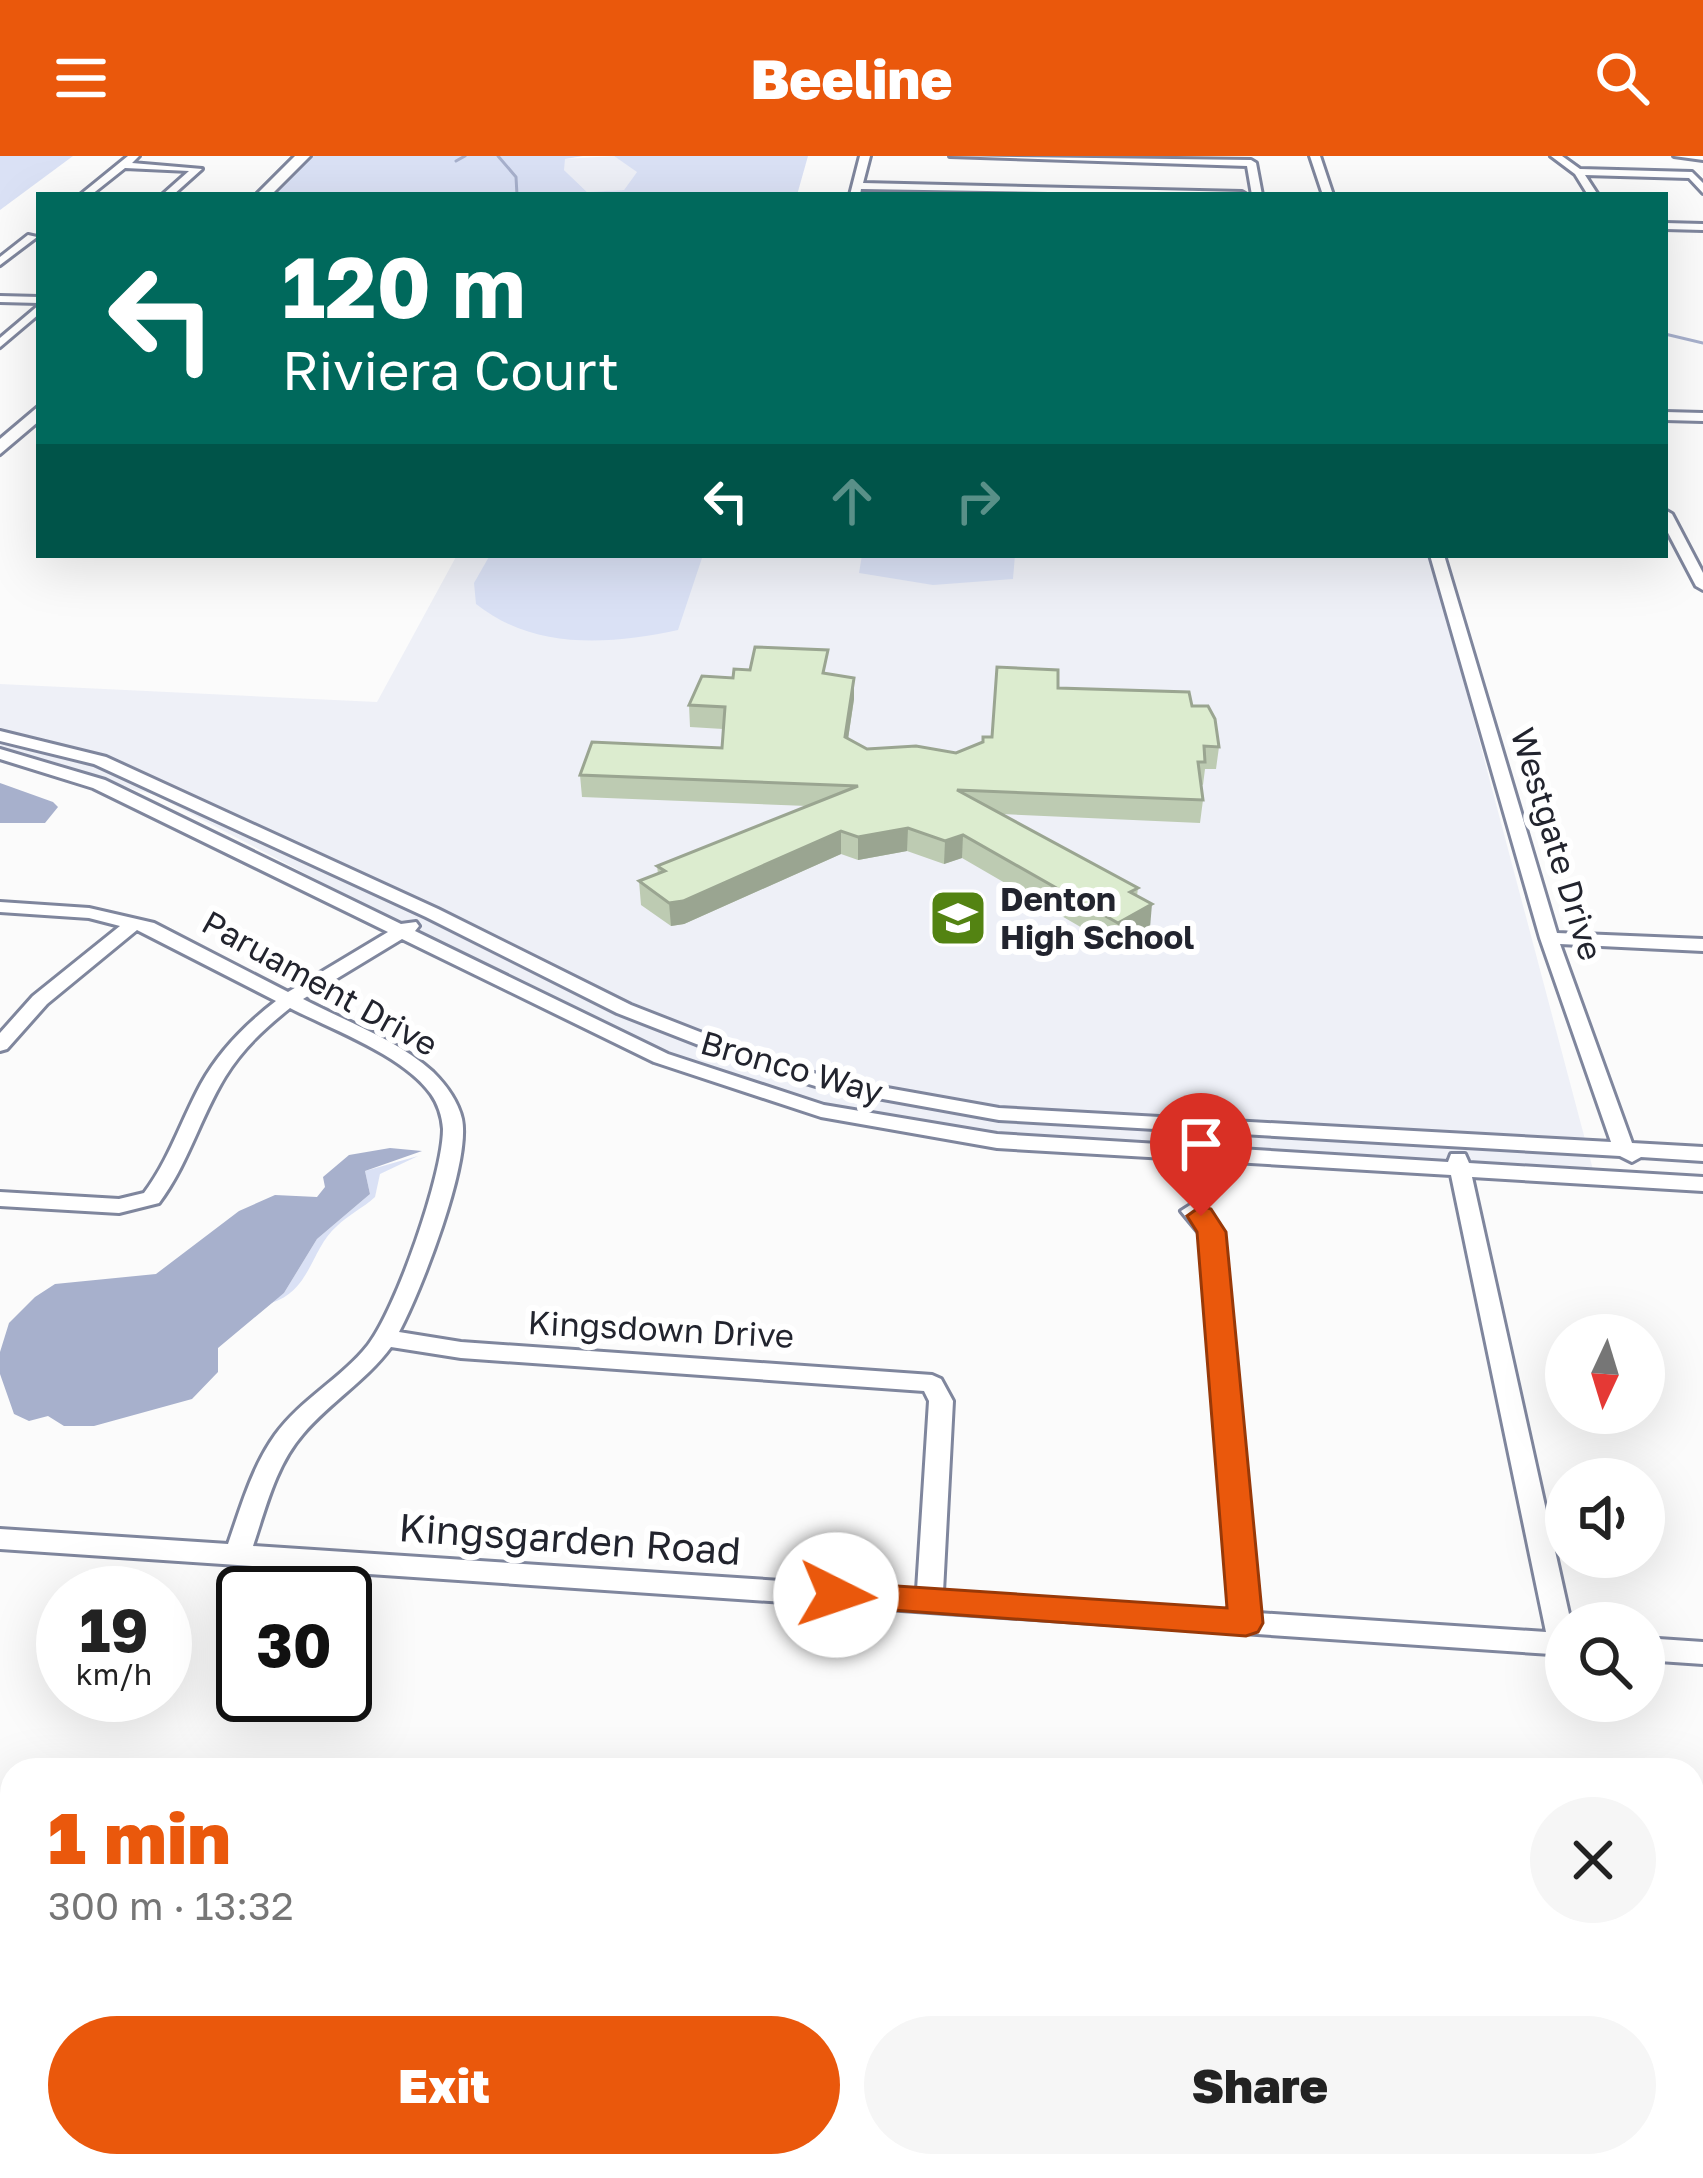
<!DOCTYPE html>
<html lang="en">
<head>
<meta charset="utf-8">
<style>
	:root { --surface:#fff; --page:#f6f6f6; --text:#222; --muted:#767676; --accent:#ea580c }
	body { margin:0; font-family:"Golos Text",sans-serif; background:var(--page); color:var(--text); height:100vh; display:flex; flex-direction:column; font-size:45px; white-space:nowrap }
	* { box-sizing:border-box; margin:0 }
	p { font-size:39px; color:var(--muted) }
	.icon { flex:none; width:66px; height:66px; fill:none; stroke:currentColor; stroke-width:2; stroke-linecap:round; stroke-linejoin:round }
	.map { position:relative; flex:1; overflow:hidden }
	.panel { position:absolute; left:0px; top:1602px; width:1704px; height:420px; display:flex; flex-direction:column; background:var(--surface); border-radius:36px 36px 0 0; box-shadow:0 12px 48px #0002 }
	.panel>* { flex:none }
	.top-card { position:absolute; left:36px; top:36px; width:1632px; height:366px; border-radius:0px; box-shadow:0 12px 48px #0002; background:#00695c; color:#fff; overflow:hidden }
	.needle { width:78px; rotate:184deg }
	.fabs { position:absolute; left:1545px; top:1158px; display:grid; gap:24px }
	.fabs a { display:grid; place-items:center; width:120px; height:120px; border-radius:50%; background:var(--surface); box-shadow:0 12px 48px #0002; font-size:60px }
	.speed { position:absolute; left:36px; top:1410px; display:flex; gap:24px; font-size:60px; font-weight:700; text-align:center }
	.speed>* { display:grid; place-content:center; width:156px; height:156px; border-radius:50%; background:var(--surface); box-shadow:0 12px 48px #0002; line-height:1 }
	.speed small { font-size:30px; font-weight:400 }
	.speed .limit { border:6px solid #111; border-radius:18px; background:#fff; color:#111 }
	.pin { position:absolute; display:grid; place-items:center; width:102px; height:102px; color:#fff; margin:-123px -51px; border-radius:50% 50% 50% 0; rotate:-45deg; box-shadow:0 0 12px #0007 }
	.pin .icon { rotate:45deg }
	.me { position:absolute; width:132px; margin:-66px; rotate:94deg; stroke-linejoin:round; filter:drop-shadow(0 0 9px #0008) }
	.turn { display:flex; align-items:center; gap:42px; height:252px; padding:0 48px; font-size:54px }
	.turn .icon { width:156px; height:156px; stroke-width:2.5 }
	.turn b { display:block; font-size:84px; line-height:102px }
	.lanes { display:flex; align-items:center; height:114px; padding:0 48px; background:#0003; justify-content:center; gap:60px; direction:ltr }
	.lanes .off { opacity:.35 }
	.round { display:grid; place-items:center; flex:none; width:126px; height:126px; border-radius:63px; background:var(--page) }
	.summary { display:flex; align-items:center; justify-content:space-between; height:204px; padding:0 48px }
	h1 { font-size:72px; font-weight:800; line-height:90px; color:var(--accent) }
	.cta { display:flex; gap:24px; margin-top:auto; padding:24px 48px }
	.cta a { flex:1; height:138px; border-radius:72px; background:var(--accent); color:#fff; font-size:48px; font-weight:800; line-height:138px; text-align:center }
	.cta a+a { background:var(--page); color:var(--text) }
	header { display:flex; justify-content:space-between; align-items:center; height:156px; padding:0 48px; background:var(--accent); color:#fff; font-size:54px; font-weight:800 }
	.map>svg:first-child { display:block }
</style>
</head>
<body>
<header><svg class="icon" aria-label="menu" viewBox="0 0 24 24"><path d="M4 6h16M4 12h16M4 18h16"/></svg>Beeline<svg class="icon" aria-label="search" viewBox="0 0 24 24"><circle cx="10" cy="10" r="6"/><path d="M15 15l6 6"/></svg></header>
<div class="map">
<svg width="1703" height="2022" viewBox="0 0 1703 2022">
	<rect width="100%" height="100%" fill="#fbfbfb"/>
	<g fill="#eef0f7">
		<polygon points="614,0 638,15 624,34 587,36 564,14 564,3"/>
		<polygon points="457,399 1430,399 1595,1021 964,979 729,929 623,884 155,639 0,597 0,528 377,546"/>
	</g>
	<g fill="#dae1f5">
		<polygon points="0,0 73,0 0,54"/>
		<polygon points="312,0 583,0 565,3 564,14 587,36 624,34 637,16 614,0 808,0 797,39 272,39"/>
		<path d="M490 399H703L678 474C609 489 534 494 476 448L474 427Z"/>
		<polygon points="862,399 1015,399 1013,423 933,429 859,417"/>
		<path d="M418 1000 380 1018 375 1041C363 1052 348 1059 337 1070 311 1092 311 1135 271 1147L284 1137 317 1083 370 1038 365 1015Z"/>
	</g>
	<g fill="#a7b0cc">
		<polygon points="0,627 53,646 58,651 45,667 0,667"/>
		<polygon points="390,992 422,995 365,1015 370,1038 317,1083 284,1137 218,1192 218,1216 192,1243 94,1270 64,1270 48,1260 29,1265 14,1258 0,1218 0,1196 9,1167 35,1141 55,1128 156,1118 239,1055 275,1039 317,1041 325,1031 323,1021 349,999"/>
	</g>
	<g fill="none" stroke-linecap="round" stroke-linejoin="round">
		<g stroke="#a7b0cc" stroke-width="3">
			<polyline points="498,0 516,21 517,39"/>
			<polyline points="456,5 465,0"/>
			<polyline points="1665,178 1703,187"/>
		</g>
		<defs>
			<g id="street">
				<polygon points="128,0 139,0 132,7 202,13 173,39 162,39 189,15 125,12 91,39 80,39"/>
				<polygon points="860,0 870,0 863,27 1242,36 1247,39 861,33 860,39 850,39"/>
				<polygon points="950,0 1251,4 1256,7 1262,39 1252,39 1247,10"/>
				<polygon points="1310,0 1320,0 1333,39 1323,39"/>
				<polygon points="1551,0 1562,0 1580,13 1692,16 1703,27 1703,37 1689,22 1585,19 1598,39 1588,39 1575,18"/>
				<polygon points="1674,0 1703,0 1703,4"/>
				<polygon points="1665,67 1703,68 1703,74 1665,73"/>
				<polygon points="28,79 37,81 0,109 0,101"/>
				<polygon points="0,140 39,141 39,147 0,146"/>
				<polygon points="39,149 39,158 0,191 0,182"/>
				<polygon points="1665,256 1703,257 1703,265 1665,264"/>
				<polygon points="1665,354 1672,358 1703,417 1703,434 1696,430 1665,371"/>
				<polygon points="1430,399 1444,399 1557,777 1703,783 1703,795 1560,788 1632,987 1703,991 1703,1005 1641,1001 1632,1006 1620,1000 999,964 822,932 765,915 617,857 426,761 94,608 0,585 0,575 106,601 438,753 631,849 779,907 831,922 999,952 1611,986 1540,782"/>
				<path d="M0 593 105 624 401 768 416 766 419 770 415 775 668 898 824 949 997 978 1448 1006 1451 998H1465L1469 1007 1703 1021V1035L1472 1021 1571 1467H1566V1499L0 1393V1373L228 1388C241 1351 252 1311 275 1279 301 1243 341 1223 368 1189 396 1153 443 1019 443 973 442 960 438 948 431 938 403 899 333 874 290 852 265 872 242 893 225 921 200 962 188 1008 159 1047L119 1057 0 1050V1036L119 1043 144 1037C169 1004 181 965 201 928 219 895 246 868 276 845L137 774 47 848 7 893 0 895V877L33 840 120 770 89 762 0 756V746L89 752 154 767 288 836 388 776 93 632 0 603ZM402 783 654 906 821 961 997 992 1451 1019 1546 1476 1258 1457 1222 1076 1200 1050 1192 1048 1181 1055 1200 1078 1232 1455 943 1436 953 1245 941 1223 932 1219 461 1186 399 1176C421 1135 471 1007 462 963 458 945 446 929 433 916 398 884 345 865 303 843ZM391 1191 461 1202 924 1235 929 1245 917 1434 253 1390C266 1351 276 1309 303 1278 330 1246 366 1225 391 1191Z"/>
				<polygon points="1644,1482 1703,1486 1703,1508 1644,1504"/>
			</g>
			<g id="secondary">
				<polygon points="295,0 310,0 271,39 256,39"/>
				<polygon points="39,250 39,265 0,298 0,283"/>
			</g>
		</defs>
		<use href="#street" stroke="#7f869d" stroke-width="6"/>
		<use href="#secondary" stroke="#7f869d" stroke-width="6"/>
		<use href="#street" fill="#fff" fill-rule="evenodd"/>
		<use href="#secondary" fill="#fff" fill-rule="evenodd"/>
	</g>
	<polygon fill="#bdcbb2" points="733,522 854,543 848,583 867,593 956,597 992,581 1058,532 1192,550 1219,591 1216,613 1205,613 1203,629 1201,628 1203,644 1200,667 1002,658 1138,732 1137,740 1150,772 1115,791 962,702 944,708 907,695 858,704 841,698 684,768 671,770 641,749 639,725 658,718 657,710 807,650 582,641 580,619 722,592 723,573 690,571 689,549"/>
	<g fill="#9aa591">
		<polygon points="854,522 854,543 845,603 845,581"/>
		<polygon points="908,672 907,695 858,704 858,681"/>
		<polygon points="841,675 841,698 684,768 671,770 669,747"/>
		<polygon points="963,679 962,702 944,708 945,685"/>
		<polygon points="1152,748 1150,772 1115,791 1118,767"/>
	</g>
	<polygon fill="#dceccf" stroke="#9aa591" stroke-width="3" points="755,491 828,494 823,517 854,522 845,581 867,593 916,590 956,597 983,586 983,581 992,581 997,511 1058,514 1058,532 1189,536 1192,550 1208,550 1215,563 1219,591 1204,590 1205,606 1198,606 1203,644 957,634 1138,732 1130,736 1152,748 1118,767 963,679 945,685 908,672 858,681 841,675 683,745 669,747 639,725 665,715 657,710 858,630 580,619 592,586 722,592 725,551 689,549 702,520 733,522 734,513 750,514"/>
	<polygon fill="#ea580c" stroke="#983908" stroke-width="3" points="1201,1050 1211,1053 1226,1076 1263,1467 1258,1476 1246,1480 824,1449 819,1439 824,1430 836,1426 1227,1452 1197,1076 1187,1060"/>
	<defs>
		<symbol id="school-square" viewBox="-11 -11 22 22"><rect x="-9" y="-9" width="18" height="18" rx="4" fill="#538312" stroke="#fff"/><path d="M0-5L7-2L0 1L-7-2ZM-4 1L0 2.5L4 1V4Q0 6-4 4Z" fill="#fff"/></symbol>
	</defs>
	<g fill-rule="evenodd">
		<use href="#school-square" x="925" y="729" width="66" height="66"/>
	</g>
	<g text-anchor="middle" stroke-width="12" stroke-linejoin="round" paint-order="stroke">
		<g font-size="33" fill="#22242e" stroke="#fff">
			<text transform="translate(1557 688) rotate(73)" y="12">Westgate Drive</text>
			<text transform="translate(320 827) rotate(29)" y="12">Paruament Drive</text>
			<text transform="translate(792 911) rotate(16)" y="12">Bronco Way</text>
			<text transform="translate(661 1173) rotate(3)" y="12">Kingsdown Drive</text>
		</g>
		<g font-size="33" font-weight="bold" fill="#22242e" stroke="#fff" text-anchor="start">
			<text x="1000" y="755">Denton<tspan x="1000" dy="38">High School</tspan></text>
		</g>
		<g font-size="39" fill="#22242e" stroke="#fff">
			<text transform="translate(570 1383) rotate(4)" y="14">Kingsgarden Road</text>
		</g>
	</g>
</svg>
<div class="fabs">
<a><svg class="needle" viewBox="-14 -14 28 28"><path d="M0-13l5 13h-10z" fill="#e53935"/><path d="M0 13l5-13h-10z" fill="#767676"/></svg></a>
<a><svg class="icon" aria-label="sound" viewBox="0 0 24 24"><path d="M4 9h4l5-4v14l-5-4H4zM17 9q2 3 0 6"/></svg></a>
<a><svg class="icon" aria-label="search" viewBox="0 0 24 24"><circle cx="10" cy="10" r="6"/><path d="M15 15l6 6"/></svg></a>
</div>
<div class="speed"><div>19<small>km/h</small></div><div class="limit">30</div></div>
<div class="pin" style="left:1201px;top:1060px;background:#d93025"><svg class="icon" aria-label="arrive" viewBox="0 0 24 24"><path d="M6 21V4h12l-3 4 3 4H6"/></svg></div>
<svg class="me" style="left:836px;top:1439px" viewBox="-20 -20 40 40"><circle r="19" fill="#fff"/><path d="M0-13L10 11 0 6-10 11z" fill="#ea580c"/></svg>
<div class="top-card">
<div class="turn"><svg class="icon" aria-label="left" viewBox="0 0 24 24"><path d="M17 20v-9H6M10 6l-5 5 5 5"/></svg><div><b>120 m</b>Riviera Court</div></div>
<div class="lanes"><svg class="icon" aria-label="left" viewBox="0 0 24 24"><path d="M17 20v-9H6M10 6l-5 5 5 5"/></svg><svg class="icon off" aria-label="ahead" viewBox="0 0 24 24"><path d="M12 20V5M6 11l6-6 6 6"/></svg><svg class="icon off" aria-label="right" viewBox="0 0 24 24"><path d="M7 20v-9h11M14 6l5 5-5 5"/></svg></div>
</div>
<section class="panel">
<div class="summary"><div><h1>1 min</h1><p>300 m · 13:32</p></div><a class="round"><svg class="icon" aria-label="close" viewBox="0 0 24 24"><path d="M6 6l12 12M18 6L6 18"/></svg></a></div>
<div class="cta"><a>Exit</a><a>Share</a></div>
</section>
</div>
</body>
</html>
